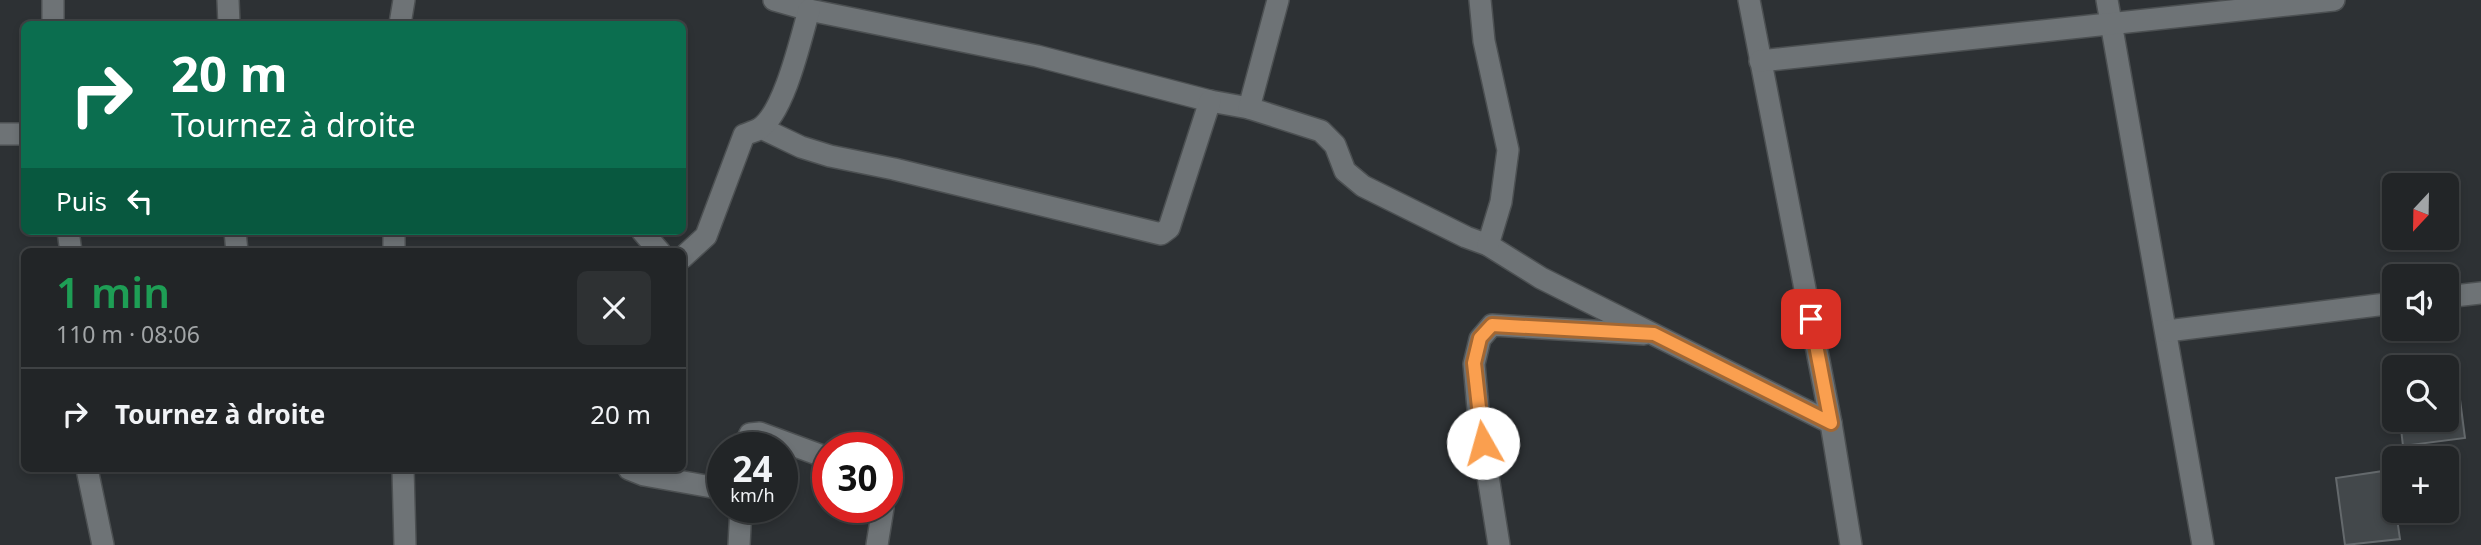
<!DOCTYPE html>
<html lang="fr">
<head>
<meta charset="utf-8">
<style>
	:root { --surface:#222527; --page:#2e3133; --text:#f1f3f6; --muted:#a2a5a7; --line:#3f4244 }
	body { margin:0; font-family:"Noto Sans",sans-serif; background:var(--page); color:var(--text); height:100vh; display:flex; flex-direction:column; font-size:26px; white-space:nowrap }
	* { box-sizing:border-box; margin:0 }
	p { font-size:23px; color:var(--muted) }
	.icon { flex:none; width:38px; height:38px; fill:none; stroke:currentColor; stroke-width:2; stroke-linecap:round; stroke-linejoin:round }
	.map { position:relative; flex:1; overflow:hidden }
	.details { position:absolute; left:21px; top:248px; width:665px; height:224px; display:flex; flex-direction:column; background:var(--surface); border-radius:10px; box-shadow:0 4px 10px #0003,0 0 0 2px var(--line) }
	.details>* { flex:none }
	.guide { position:absolute; left:21px; top:21px; width:665px; height:214px; border-radius:10px; box-shadow:0 4px 10px #0003,0 0 0 2px var(--line); background:#0b6e4f; color:#fff; overflow:hidden }
	.needle { width:46px; rotate:202deg }
	.tools { position:absolute; left:2382px; top:173px; display:grid; gap:14px }
	.tools a { display:grid; place-items:center; width:77px; height:77px; border-radius:10px; background:var(--surface); box-shadow:0 4px 10px #0003,0 0 0 2px var(--line); font-size:35px }
	.speed { position:absolute; left:707px; top:432px; display:flex; gap:14px; font-size:35px; font-weight:700; text-align:center }
	.speed>* { display:grid; place-content:center; width:91px; height:91px; border-radius:50%; background:var(--surface); box-shadow:0 4px 10px #0003,0 0 0 2px var(--line); line-height:1 }
	.speed small { font-size:18px; font-weight:400 }
	.speed .limit { border:10px solid #d22; background:#fff; color:#111 }
	.pin { position:absolute; display:grid; place-items:center; width:60px; height:60px; color:#fff; margin:-30px; border-radius:14px; box-shadow:0 4px 10px #0006 }
	.me { position:absolute; width:77px; margin:-38px; rotate:353deg; stroke-linejoin:round; filter:drop-shadow(0 0 5px #0008) }
	.turn { display:flex; align-items:center; gap:24px; height:147px; padding:0 35px; font-size:32px }
	.turn .icon { width:91px; height:91px; stroke-width:2.5 }
	.turn b { display:block; font-size:49px; line-height:60px }
	.then { display:flex; align-items:center; height:66px; padding:0 35px; background:#0003; gap:14px; font-size:26px }
	.round { display:grid; place-items:center; flex:none; width:74px; height:74px; border-radius:10px; background:var(--page) }
	.summary { display:flex; align-items:center; justify-content:space-between; height:119px; padding:0 35px }
	h1 { font-size:42px; font-weight:600; line-height:52px; color:#1e9e55 }
	ul { padding:0; list-style:none }
	li { display:flex; align-items:center; gap:21px; height:91px; padding:0 35px; border-top:2px solid var(--line) }
	li div { flex:1 }
	li b { display:block; font-size:26px }
	li em { font-style:normal }
	.map>svg:first-child { display:block }
</style>
</head>
<body>
<div class="map">
<svg width="2481" height="545" viewBox="0 0 2481 545">
	<rect width="100%" height="100%" fill="#2d3134"/>
	<g fill="#43484b" stroke="#64696c" stroke-width="2">
		<polygon points="2456,369 2465,438 2403,446 2400,420 2446,420 2446,370"/>
		<polygon points="2390,470 2400,539 2345,545 2336,478"/>
	</g>
	<g fill="none" stroke-linecap="round" stroke-linejoin="round">
		<defs>
			<g id="minor">
				<polyline points="53,0 53,24"/>
				<polyline points="228,0 229,24"/>
				<polyline points="774,0 809,10 1037,56 1210,101 1249,108"/>
				<polyline points="1278,0 1249,108 1321,131 1335,145 1345,171 1363,186 1466,237 1488,245 1541,278 1831,423"/>
				<polyline points="1480,0 1484,41 1508,150 1501,202 1488,245"/>
				<polyline points="1749,0 1831,423 1851,545"/>
				<polyline points="2107,0 2203,545"/>
				<polyline points="400,24 404,0"/>
				<polyline points="1760,61 2334,0"/>
				<polyline points="761,128 801,147 830,156 894,169 1161,234 1169,228 1210,101"/>
				<polyline points="0,134 24,134"/>
				<polyline points="68,231 71,252"/>
				<polyline points="235,231 237,252"/>
				<polyline points="394,231 394,252"/>
				<polyline points="642,231 660,252"/>
				<path d="M682 258 706 236 744 135C749 133 755 131 759 129 784 114 801 38 809 10"/>
				<polyline points="2446,297 2481,293"/>
				<polyline points="2167,331 2394,303"/>
				<polyline points="744,448 750,434 760,433 828,458"/>
				<polyline points="87,469 103,545"/>
				<polyline points="403,469 405,545"/>
				<polyline points="629,469 644,475 723,489"/>
				<polyline points="739,545 741,508"/>
				<polyline points="877,545 883,508"/>
				<polyline points="1499,545 1479,420 1474,364 1480,339 1492,325 1644,334"/>
			</g>
		</defs>
		<use href="#minor" stroke="#4c5052" stroke-width="24"/>
		<use href="#minor" stroke="#6e7376" stroke-width="21"/>
	</g>
	<g fill="none" stroke-linecap="round" stroke-linejoin="round">
		<defs>
			<polyline id="route" points="1483,443 1474,363 1480,338 1492,325 1654,334 1831,423 1811,319"/>
		</defs>
		<use href="#route" stroke="#a26733" stroke-width="18"/>
		<use href="#route" stroke="#fa9f4f" stroke-width="12"/>
	</g>
</svg>
<div class="tools">
<a><svg class="needle" viewBox="-14 -14 28 28"><path d="M0-13l5 13h-10z" fill="#e53935"/><path d="M0 13l5-13h-10z" fill="#a2a5a7"/></svg></a>
<a><svg class="icon" aria-label="sound" viewBox="0 0 24 24"><path d="M4 9h4l5-4v14l-5-4H4zM17 9q2 3 0 6"/></svg></a>
<a><svg class="icon" aria-label="search" viewBox="0 0 24 24"><circle cx="10" cy="10" r="6"/><path d="M15 15l6 6"/></svg></a>
<a>+</a>
</div>
<div class="speed"><div>24<small>km/h</small></div><div class="limit">30</div></div>
<div class="pin" style="left:1811px;top:319px;background:#d93025"><svg class="icon" aria-label="arrive" viewBox="0 0 24 24"><path d="M6 21V4h12l-3 4 3 4H6"/></svg></div>
<svg class="me" style="left:1483px;top:443px" viewBox="-20 -20 40 40"><circle r="19" fill="#fff"/><path d="M0-13L10 11 0 6-10 11z" fill="#fa9f4f"/></svg>
<div class="guide">
<div class="turn"><svg class="icon" aria-label="right" viewBox="0 0 24 24"><path d="M7 20v-9h11M14 6l5 5-5 5"/></svg><div><b>20 m</b>Tournez à droite</div></div>
<div class="then">Puis<svg class="icon" aria-label="left" viewBox="0 0 24 24"><path d="M17 20v-9H6M10 6l-5 5 5 5"/></svg></div>
</div>
<section class="details">
<div class="summary"><div><h1>1 min</h1><p>110 m · 08:06</p></div><a class="round"><svg class="icon" aria-label="close" viewBox="0 0 24 24"><path d="M6 6l12 12M18 6L6 18"/></svg></a></div>
<ul>
<li><svg class="icon" aria-label="right" viewBox="0 0 24 24"><path d="M7 20v-9h11M14 6l5 5-5 5"/></svg><div><b>Tournez à droite</b></div><em>20 m</em></li>
</ul>
</section>
</div>
</body>
</html>
